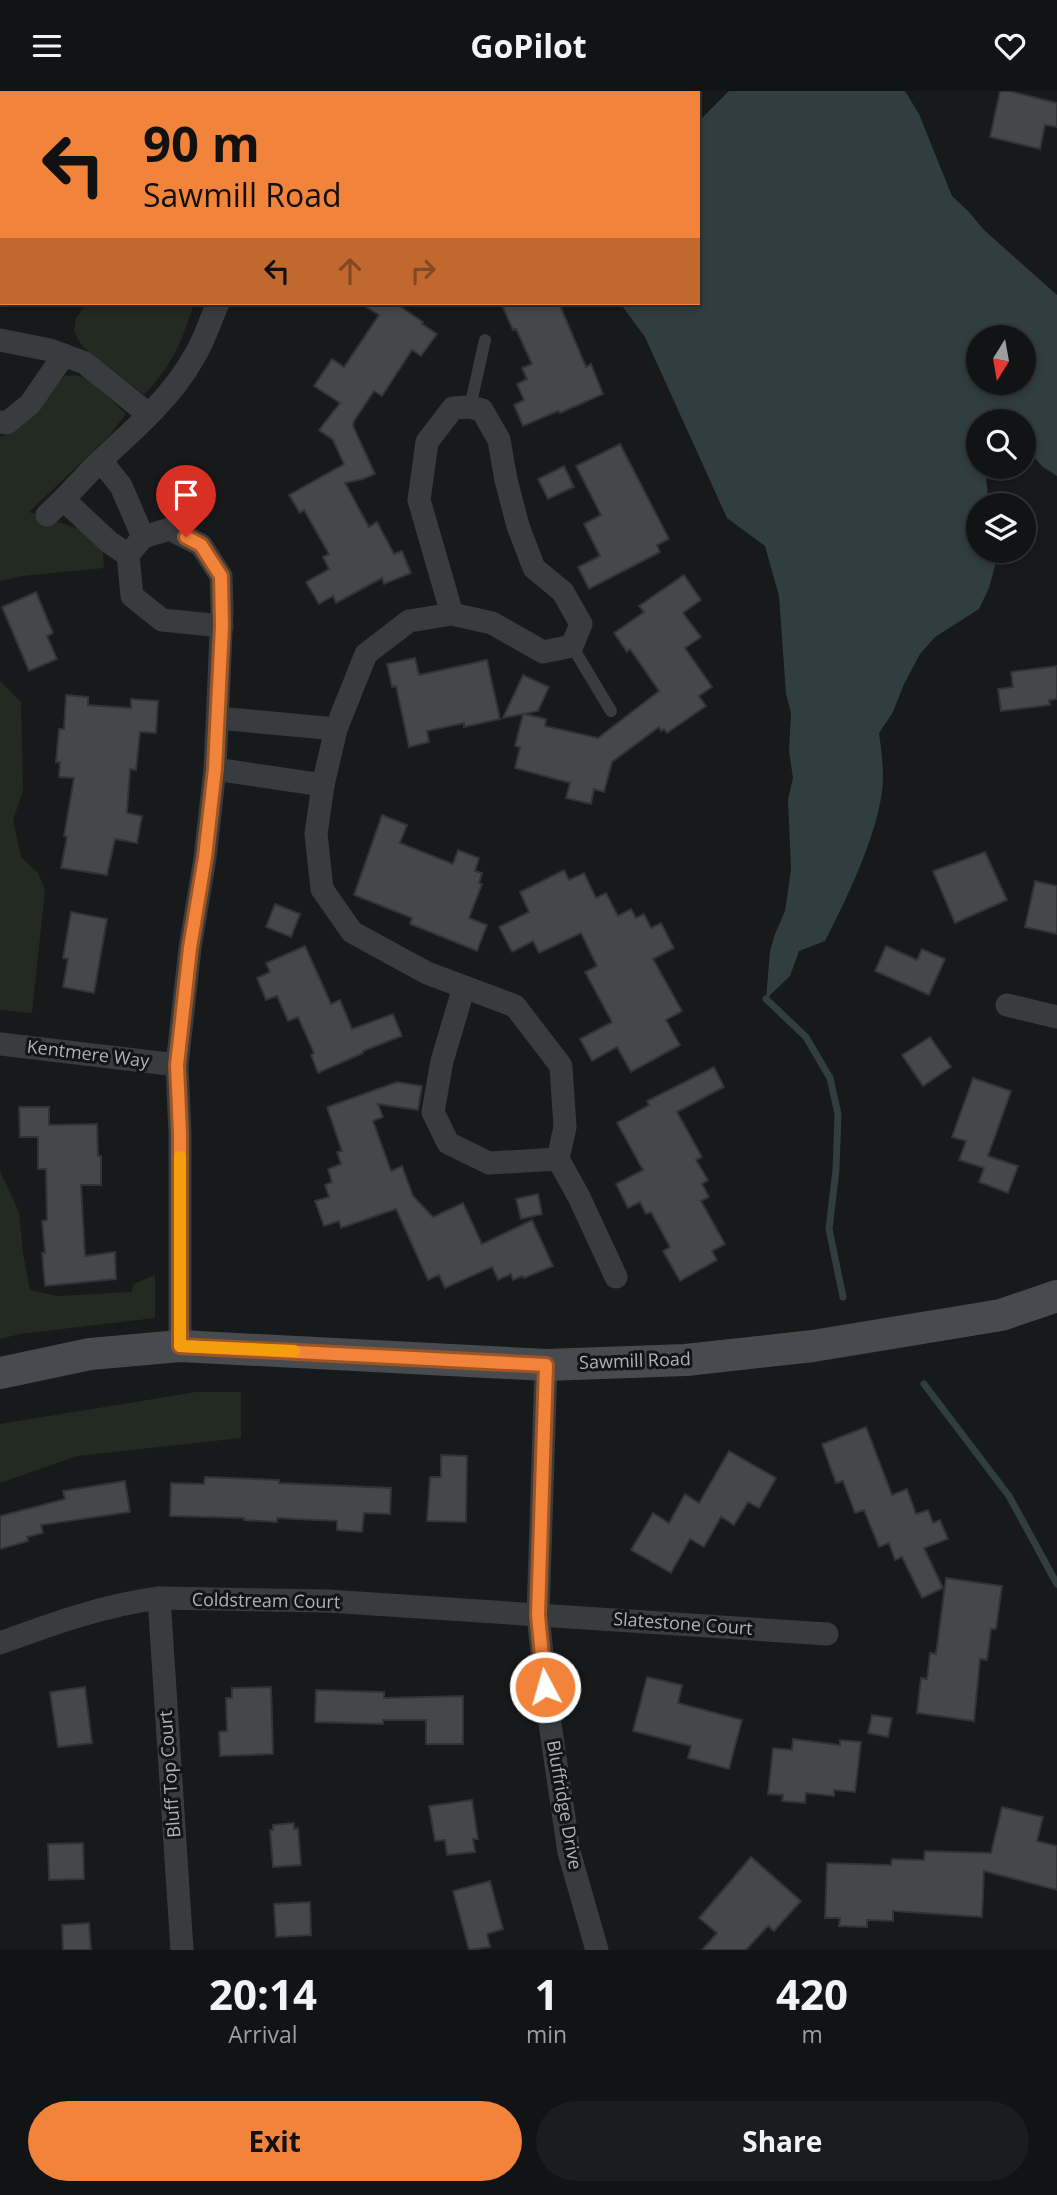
<!DOCTYPE html>
<html lang="en">
<head>
<meta charset="utf-8">
<style>
	:root { --surface:#121314; --page:#1b1c1d; --text:#f1f3f6; --muted:#9c9ea0; --line:#313234; --accent:#f1833a }
	body { margin:0; font-family:"Open Sans",sans-serif; background:var(--page); color:var(--text); height:100vh; display:flex; flex-direction:column; font-size:26px; white-space:nowrap }
	* { box-sizing:border-box; margin:0 }
	p { font-size:23px; color:var(--muted) }
	.icon { flex:none; width:38px; height:38px; fill:none; stroke:currentColor; stroke-width:2; stroke-linecap:round; stroke-linejoin:round }
	.map { position:relative; height:1859px; overflow:hidden }
	.panel { display:flex; flex-direction:column; background:var(--surface); flex:1 }
	.panel>* { flex:none }
	.guide { position:absolute; left:0px; top:0px; width:700px; height:214px; box-shadow:0 4px 10px #0003,0 0 0 2px var(--line); background:#f1833a; color:#111; overflow:hidden }
	.needle { width:46px; rotate:191deg }
	.tools { position:absolute; left:966px; top:234px; display:grid; gap:14px }
	.tools a { display:grid; place-items:center; width:70px; height:70px; border-radius:50%; background:var(--surface); box-shadow:0 4px 10px #0003,0 0 0 2px var(--line); font-size:35px }
	.pin { position:absolute; display:grid; place-items:center; width:60px; height:60px; color:#fff; margin:-72px -30px; border-radius:50% 50% 50% 0; rotate:-45deg; box-shadow:0 0 7px #0007 }
	.pin .icon { rotate:45deg }
	.me { position:absolute; width:77px; margin:-38px; rotate:354deg; stroke-linejoin:round; filter:drop-shadow(0 0 5px #0008) }
	.turn { display:flex; align-items:center; gap:24px; height:147px; padding:0 28px; font-size:32px }
	.turn .icon { width:91px; height:91px; stroke-width:2.5 }
	.turn b { display:block; font-size:49px; line-height:60px }
	.lanes { display:flex; align-items:center; height:66px; padding:0 28px; background:#0003; justify-content:center; gap:35px; direction:ltr }
	.lanes .off { opacity:.35 }
	.eta { display:flex; justify-content:space-evenly; align-items:center; height:119px; text-align:center }
	.eta b { font-size:42px; font-weight:700; line-height:49px }
	.primary-button { display:flex; gap:14px; margin-top:auto; padding:14px 28px }
	.primary-button a { flex:1; height:80px; border-radius:42px; background:var(--accent); color:#111; font-size:28px; font-weight:700; line-height:80px; text-align:center }
	.primary-button a+a { background:var(--page); color:var(--text) }
	header { display:flex; justify-content:space-between; align-items:center; height:91px; padding:0 28px; background:var(--surface); font-size:32px; font-weight:700 }
	.map>svg:first-child { display:block }
</style>
</head>
<body>
<header><svg class="icon" aria-label="menu" viewBox="0 0 24 24"><path d="M4 6h16M4 12h16M4 18h16"/></svg>GoPilot<svg class="icon" aria-label="heart" viewBox="0 0 24 24"><path d="M12 20l-8-8c-3-5 5-10 8-4 3-6 11-1 8 4z"/></svg></header>
<div class="map">
<svg width="1057" height="1859" viewBox="0 0 1057 1859">
	<rect width="100%" height="100%" fill="#18191a"/>
	<g fill="#232a22">
		<path d="M124 212H186L193 216C180 255 172 274 144 304L82 255 74 240 76 227 86 213 113 214Z"/>
		<path d="M76 284 89 288 126 323 109 345 29 421 102 446 104 477 23 485 0 490V346C20 345 51 301 64 285Z"/>
		<polygon points="0,590 21,611 23,700 13,729 21,766 38,782 45,799 32,922 0,919"/>
		<polygon points="0,1080 19,1121 23,1162 30,1199 58,1205 131,1201 134,1193 155,1184 155,1227 20,1243 0,1248"/>
		<polygon points="196,1301 241,1301 241,1347 77,1365 0,1392 0,1333"/>
	</g>
	<path fill="#303e40" fill-rule="evenodd" d="M729 0H905L919 23 952 105 969 121 984 139 1057 204V385L1043 376 1028 360H1024V331H978V376H990L986 386 989 415H978V460H999L989 497 979 518 935 546 920 563 904 593 893 621 879 642C882 664 885 685 881 707 873 753 846 809 825 850L799 860 790 885 766 908 770 860 775 843 785 820 791 778 788 708 793 687 789 660 791 622 786 603 779 505 765 455 727 427 645 246 620 212H698V31ZM978 247H1024V292H978Z"/>
	<g fill="none" stroke-linecap="round" stroke-linejoin="round">
		<g stroke="#303e40" stroke-width="7">
			<polyline points="547,2 548,0"/>
			<polyline points="766,908 806,946 830,987 838,1023 836,1079 829,1138 843,1206"/>
			<polyline points="924,1293 1009,1405 1057,1493"/>
		</g>
	</g>
	<g fill="#45474a" stroke="#323336" stroke-width="2">
		<polygon points="1000,0 1009,0 1057,12 1057,36 1045,34 1040,58 990,46"/>
		<polygon points="360,212 395,212 423,231 422,233 437,243 421,265 412,259 382,305 374,300 354,330 353,335 375,383 363,388 345,392 369,436 377,431 394,463 402,460 411,482 384,493 382,487 336,512 333,505 319,513 306,491 329,478 323,466 329,463 304,419 300,422 289,404 344,373 333,349 319,339 340,312 314,295 332,268 344,276 379,224"/>
		<polygon points="501,212 559,212 586,276 591,273 603,303 560,322 558,320 523,335 514,314 524,309 517,293 527,288 522,277 532,273 516,238 513,239"/>
		<polygon points="620,353 669,448 657,454 660,461 589,498 578,476 600,465 584,433 601,424 576,375"/>
		<polygon points="564,375 574,396 548,408 538,388"/>
		<polygon points="684,484 701,509 683,522 701,546 685,557 712,596 699,605 706,615 667,642 664,638 661,640 659,636 612,671 604,701 594,698 591,713 566,707 570,692 515,677 520,656 515,655 523,623 503,627 523,584 549,596 538,620 524,623 546,628 545,635 598,647 659,600 630,558 627,561 614,542 644,521 639,515"/>
		<polygon points="36,501 53,542 47,545 57,568 29,580 2,516"/>
		<polygon points="415,567 419,584 487,569 500,628 464,636 464,632 427,640 429,651 409,656 396,595 392,596 387,573"/>
		<polygon points="1057,575 1057,608 1049,609 1050,614 1001,620 998,598 1013,596 1011,581"/>
		<polygon points="66,604 88,606 88,614 131,617 131,608 158,610 156,642 140,641 136,679 130,678 127,722 142,725 137,752 115,748 107,784 61,777 67,746 64,745 74,687 59,686 60,671 56,671 59,638 64,638"/>
		<polygon points="382,724 407,734 400,752 453,773 458,759 479,767 475,780 482,782 479,792 482,793 469,827 487,834 477,860 410,833 412,827 354,804"/>
		<polygon points="985,761 1007,809 955,832 933,780"/>
		<polygon points="564,779 569,789 584,782 596,807 606,802 618,825 631,818 636,827 644,823 651,837 661,832 674,857 653,868 682,920 666,929 680,954 631,981 617,956 592,970 580,948 612,931 585,881 597,875 581,842 539,862 533,850 512,861 499,836 529,821 520,801"/>
		<polygon points="1035,790 1057,795 1057,843 1025,836"/>
		<polygon points="275,813 300,823 291,846 266,836"/>
		<polygon points="71,821 107,828 94,902 63,896 68,868 63,867"/>
		<polygon points="305,855 331,913 340,909 352,938 393,923 402,945 363,960 363,962 318,982 311,964 314,962 298,926 288,930 277,905 266,909 257,887 270,881 266,872"/>
		<polygon points="886,855 917,869 922,858 945,868 929,904 875,880"/>
		<polygon points="930,946 951,976 923,995 902,964"/>
		<polygon points="714,976 724,996 677,1021 702,1066 696,1069 708,1089 702,1093 709,1106 701,1110 725,1153 712,1160 717,1169 680,1190 663,1160 670,1156 651,1121 646,1123 640,1111 628,1117 616,1093 643,1079 617,1032 649,1014 647,1010"/>
		<polygon points="973,987 1011,1000 988,1065 1018,1075 1008,1102 979,1091 984,1077 959,1069 966,1050 952,1046"/>
		<polygon points="397,991 422,995 418,1019 378,1013 383,1026 373,1030 391,1080 402,1075 413,1105 433,1126 463,1112 482,1153 532,1129 553,1175 524,1187 522,1185 513,1189 511,1183 498,1189 492,1176 445,1197 439,1184 428,1189 396,1118 341,1137 339,1130 324,1135 315,1110 329,1106 325,1094 332,1091 328,1078 341,1073 337,1061 342,1060 327,1016"/>
		<polygon points="19,1016 49,1016 49,1034 97,1033 98,1065 101,1065 101,1094 81,1094 85,1165 115,1161 116,1188 45,1195 42,1162 45,1162 42,1130 47,1129 46,1078 38,1078 38,1046 20,1046"/>
		<polygon points="538,1103 542,1123 521,1128 516,1108"/>
		<polygon points="866,1336 892,1404 907,1398 916,1423 928,1419 933,1432 940,1429 948,1448 924,1457 943,1497 922,1507 902,1466 895,1469 889,1452 879,1456 864,1419 855,1422 843,1390 836,1392 822,1353"/>
		<polygon points="729,1360 776,1387 759,1417 748,1411 734,1434 721,1426 704,1456 690,1448 671,1482 631,1459 653,1422 669,1432 685,1403 699,1412"/>
		<polygon points="441,1364 467,1365 466,1431 427,1430 430,1386 441,1386"/>
		<polygon points="205,1386 279,1389 279,1392 391,1397 390,1423 364,1422 362,1441 337,1439 337,1430 277,1427 277,1431 244,1429 244,1427 170,1425 171,1392 204,1393"/>
		<polygon points="125,1390 130,1421 41,1434 43,1442 27,1446 28,1450 0,1458 0,1425 65,1408 63,1400"/>
		<polygon points="946,1487 1002,1495 996,1538 991,1538 987,1569 980,1568 974,1630 917,1622 921,1587 927,1588 930,1562 936,1563"/>
		<polygon points="647,1586 682,1594 678,1612 742,1629 729,1678 688,1667 691,1655 633,1640"/>
		<polygon points="85,1596 92,1652 58,1656 50,1601"/>
		<polygon points="271,1596 273,1663 220,1665 219,1641 227,1640 226,1607 232,1607 232,1597"/>
		<polygon points="316,1599 384,1601 384,1607 463,1605 463,1653 426,1653 426,1629 383,1629 383,1633 315,1631"/>
		<polygon points="872,1624 892,1627 888,1646 868,1642"/>
		<polygon points="793,1648 840,1654 840,1649 861,1651 855,1701 834,1699 834,1705 806,1702 805,1712 782,1710 783,1704 768,1703 773,1657 792,1659"/>
		<polygon points="472,1709 478,1748 473,1748 475,1761 447,1764 445,1749 435,1750 429,1715"/>
		<polygon points="1002,1716 1043,1726 1037,1750 1057,1755 1057,1799 984,1780 982,1826 893,1820 893,1830 867,1829 867,1836 839,1835 840,1827 825,1827 827,1772 891,1774 892,1768 924,1769 925,1760 991,1762"/>
		<polygon points="294,1732 294,1738 298,1737 301,1774 273,1776 270,1739 273,1739 273,1734"/>
		<polygon points="83,1752 84,1788 49,1789 48,1753"/>
		<polygon points="751,1766 801,1810 774,1840 768,1835 746,1859 702,1859 717,1842 699,1827"/>
		<polygon points="490,1790 503,1838 487,1843 490,1856 469,1859 453,1800"/>
		<polygon points="310,1811 311,1844 276,1846 274,1813"/>
		<polygon points="89,1832 91,1859 63,1859 62,1834"/>
	</g>
	<g fill="none" stroke-linecap="round" stroke-linejoin="round">
		<g stroke="#393c3f" stroke-width="12">
			<polyline points="470,316 485,249"/>
			<polyline points="572,555 611,620"/>
		</g>
		<g stroke="#393c3f" stroke-width="23">
			<polyline points="307,2 309,0"/>
			<polyline points="0,249 50,259 85,272 148,323"/>
			<polyline points="0,331 7,332 30,313 64,264"/>
			<polyline points="101,370 121,395 143,446"/>
			<polyline points="64,409 109,451 128,464"/>
			<path d="M47 424C66 407 82 388 100 370 134 339 171 307 194 266 204 250 210 230 218 212"/>
			<polyline points="452,523 419,409 427,351 453,317 470,316 482,319 499,349 506,389 518,435 534,477 563,501 581,533 572,555 543,561 492,532 452,523 409,530 366,563 336,638 323,694 316,743 322,798 352,841 427,882 515,915 561,975 565,1036 558,1068 579,1106 616,1186"/>
			<polyline points="218,627 336,638"/>
			<polyline points="215,678 323,694"/>
			<polyline points="464,896 442,970 433,1021 448,1052 489,1072 558,1068"/>
			<polyline points="1007,914 1057,926"/>
			<polyline points="0,953 177,974"/>
			<polyline points="180,1255 180,1043 177,974 190,857 205,767 215,678 222,520 221,485 201,454 170,438 143,446 128,464 132,505 162,529 222,535"/>
			<polyline points="546,1274 538,1524 548,1619 569,1761 597,1859"/>
			<polyline points="159,1507 182,1859"/>
			<path d="M0 1552C52 1533 104 1514 159 1507L328 1510 827 1543"/>
		</g>
		<polyline stroke="#474b4f" stroke-width="32" points="0,1282 90,1263 180,1255 546,1274 686,1269 813,1255 1001,1224 1057,1205"/>
	</g>
	<g fill="none" stroke-linecap="round" stroke-linejoin="round">
		<defs>
			<polyline id="route" points="186,446 201,454 221,485 222,535 215,678 205,766 190,857 177,974 180,1042 180,1255 546,1274 538,1524 545,1596"/>
		</defs>
		<use href="#route" stroke="#9d5526" stroke-width="18"/>
		<use href="#route" stroke="#f1833a" stroke-width="12"/>
		<polyline stroke="#f59e0b" stroke-width="12" points="180,1066 180,1255 294,1260"/>
	</g>
	<g text-anchor="middle" stroke-width="6" stroke-linejoin="round" paint-order="stroke">
		<g font-size="18" fill="#abb3ba" stroke="#131415">
			<text transform="translate(88 963) rotate(7)" y="6">Kentmere Way</text>
			<text transform="translate(635 1270) rotate(-2)" y="6">Sawmill Road</text>
			<text transform="translate(266 1510) rotate(1)" y="6">Coldstream Court</text>
			<text transform="translate(683 1533) rotate(4)" y="6">Slatestone Court</text>
			<text transform="translate(170 1683) rotate(-94)" y="6">Bluff Top Court</text>
			<text transform="translate(564 1714) rotate(80)" y="6">Bluffridge Drive</text>
		</g>
	</g>
</svg>
<div class="tools">
<a><svg class="needle" viewBox="-14 -14 28 28"><path d="M0-13l5 13h-10z" fill="#e53935"/><path d="M0 13l5-13h-10z" fill="#9c9ea0"/></svg></a>
<a><svg class="icon" aria-label="search" viewBox="0 0 24 24"><circle cx="10" cy="10" r="6"/><path d="M15 15l6 6"/></svg></a>
<a><svg class="icon" aria-label="layers" viewBox="0 0 24 24"><path d="M12 4l9 5-9 5-9-5zM3 14l9 5 9-5"/></svg></a>
</div>
<div class="pin" style="left:186px;top:446px;background:#d93025"><svg class="icon" aria-label="arrive" viewBox="0 0 24 24"><path d="M6 21V4h12l-3 4 3 4H6"/></svg></div>
<svg class="me" style="left:545px;top:1596px" viewBox="-20 -20 40 40"><circle r="17" fill="#f1833a" stroke="#fff" stroke-width="3"/><path d="M0-11L8 9 0 5-8 9z" fill="#fff"/></svg>
<div class="guide">
<div class="turn"><svg class="icon" aria-label="left" viewBox="0 0 24 24"><path d="M17 20v-9H6M10 6l-5 5 5 5"/></svg><div><b>90 m</b>Sawmill Road</div></div>
<div class="lanes"><svg class="icon" aria-label="left" viewBox="0 0 24 24"><path d="M17 20v-9H6M10 6l-5 5 5 5"/></svg><svg class="icon off" aria-label="ahead" viewBox="0 0 24 24"><path d="M12 20V5M6 11l6-6 6 6"/></svg><svg class="icon off" aria-label="right" viewBox="0 0 24 24"><path d="M7 20v-9h11M14 6l5 5-5 5"/></svg></div>
</div>
</div>
<section class="panel">
<div class="eta">
<div><b>20:14</b><p>Arrival</p></div>
<div><b>1</b><p>min</p></div>
<div><b>420</b><p>m</p></div>
</div>
<div class="primary-button"><a>Exit</a><a>Share</a></div>
</section>
</body>
</html>
